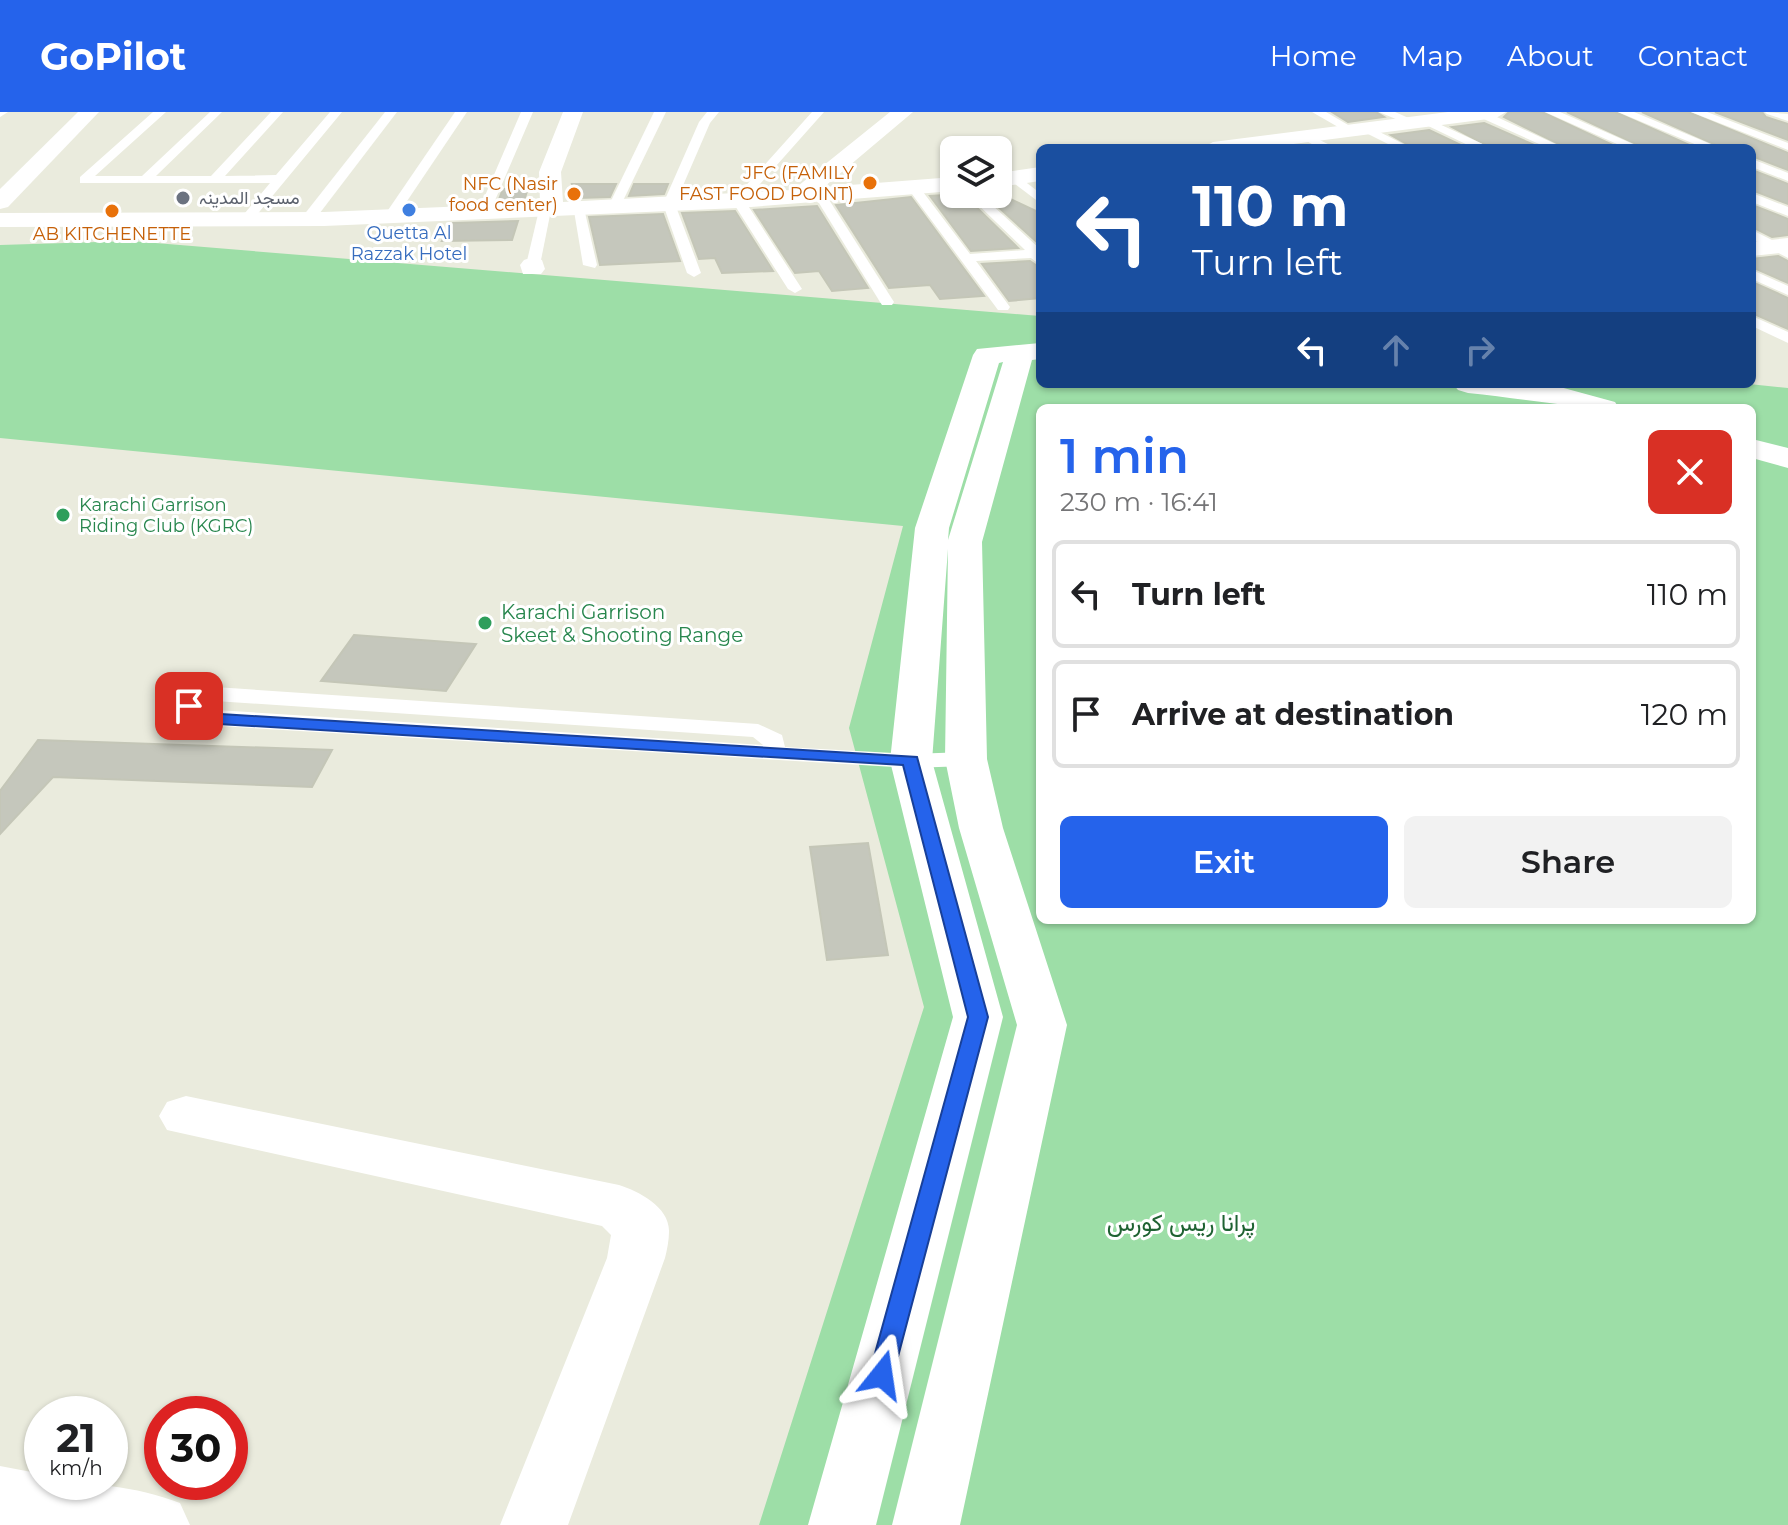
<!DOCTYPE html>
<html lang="en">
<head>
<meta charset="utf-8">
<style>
	:root { --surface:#fff; --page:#f2f2f2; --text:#202124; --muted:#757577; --line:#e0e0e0; --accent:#2563eb }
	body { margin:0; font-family:Montserrat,Vazirmatn,sans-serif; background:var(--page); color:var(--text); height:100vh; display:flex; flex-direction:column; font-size:30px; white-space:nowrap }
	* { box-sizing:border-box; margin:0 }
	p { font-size:26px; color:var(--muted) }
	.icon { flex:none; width:44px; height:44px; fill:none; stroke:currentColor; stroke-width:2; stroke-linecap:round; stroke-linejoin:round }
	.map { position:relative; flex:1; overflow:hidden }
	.panel { position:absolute; left:1036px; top:292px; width:720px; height:520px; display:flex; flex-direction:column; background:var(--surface); border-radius:12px; box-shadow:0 2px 6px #0004 }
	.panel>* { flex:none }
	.guide { position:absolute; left:1036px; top:32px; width:720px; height:244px; border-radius:12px; box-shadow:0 2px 6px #0004; background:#1a4fa0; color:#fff; overflow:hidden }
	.buttons { position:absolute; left:940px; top:24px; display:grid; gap:16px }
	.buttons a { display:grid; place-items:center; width:72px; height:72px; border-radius:12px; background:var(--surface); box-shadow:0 2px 6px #0004; font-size:40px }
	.speed { position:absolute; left:24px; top:1284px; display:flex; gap:16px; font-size:40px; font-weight:700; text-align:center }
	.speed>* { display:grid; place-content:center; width:104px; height:104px; border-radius:50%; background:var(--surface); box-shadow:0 2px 6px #0004; line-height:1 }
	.speed small { font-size:20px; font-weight:400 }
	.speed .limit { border:12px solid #d22; background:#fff; color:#111 }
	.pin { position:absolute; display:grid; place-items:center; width:68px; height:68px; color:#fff; margin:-34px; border-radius:16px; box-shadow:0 4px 12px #0006 }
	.me { position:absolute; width:88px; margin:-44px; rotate:15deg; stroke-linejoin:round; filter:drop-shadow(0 0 6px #0008) }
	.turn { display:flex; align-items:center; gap:28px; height:168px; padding:0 24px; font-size:36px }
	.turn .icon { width:104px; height:104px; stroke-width:2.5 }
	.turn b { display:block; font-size:56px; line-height:68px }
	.lanes { display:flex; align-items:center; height:76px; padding:0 24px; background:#0003; justify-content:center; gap:40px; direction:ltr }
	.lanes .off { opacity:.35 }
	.round { display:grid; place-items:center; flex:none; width:84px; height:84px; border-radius:12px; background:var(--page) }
	.headline { display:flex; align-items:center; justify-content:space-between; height:136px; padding:0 24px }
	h1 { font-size:48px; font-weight:600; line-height:60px; color:var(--accent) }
	.button { display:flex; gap:16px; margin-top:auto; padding:16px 24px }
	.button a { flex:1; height:92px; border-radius:12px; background:var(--accent); color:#fff; font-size:32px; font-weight:600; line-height:92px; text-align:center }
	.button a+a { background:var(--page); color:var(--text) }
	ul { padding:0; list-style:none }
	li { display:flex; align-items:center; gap:24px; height:108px; margin:0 16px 12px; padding:0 8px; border:4px solid var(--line); border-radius:12px }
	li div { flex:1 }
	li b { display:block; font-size:30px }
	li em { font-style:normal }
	header { display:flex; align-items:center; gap:48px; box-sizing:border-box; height:112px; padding:0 40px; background:var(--accent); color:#fff }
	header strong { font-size:38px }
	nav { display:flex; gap:44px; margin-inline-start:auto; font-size:28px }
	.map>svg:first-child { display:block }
</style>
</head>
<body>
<header>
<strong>GoPilot</strong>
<nav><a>Home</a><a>Map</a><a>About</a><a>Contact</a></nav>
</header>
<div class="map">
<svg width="1788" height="1413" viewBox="0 0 1788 1413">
	<rect width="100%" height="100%" fill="#eaebdd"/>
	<path fill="#9ddea7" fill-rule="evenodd" d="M131 129 1040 204V272H1749L1788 276V1413H759L924 895 849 616 903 414 0 326V133ZM1040 296H1752V808H1040Z"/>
	<g fill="#c5c7bc" stroke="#c4c6b7" stroke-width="2">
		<polygon points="1332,0 1376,0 1384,5 1348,10"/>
		<polygon points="1509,0 1542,0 1619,36 1567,36 1504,5"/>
		<polygon points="1567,0 1615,0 1696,36 1645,36"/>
		<polygon points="1642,0 1688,0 1788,41 1788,58 1752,44 1752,36 1723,36"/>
		<polygon points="1715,0 1762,0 1766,5 1788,12 1788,28"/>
		<polygon points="1484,11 1541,36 1492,36 1452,15"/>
		<polygon points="1429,18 1467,36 1414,36 1391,23"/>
		<polygon points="1752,58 1788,72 1788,92 1752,78"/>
		<polygon points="572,72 616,72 610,85 578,86"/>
		<polygon points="634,72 668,72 664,82 629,84"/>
		<polygon points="528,76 524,89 498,90 503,77"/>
		<polygon points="998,81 1040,101 1040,133 984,82"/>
		<polygon points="964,82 965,84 1018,136 971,139 930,84"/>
		<polygon points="911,85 984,184 940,187 930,173 889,176 836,93"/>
		<polygon points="1752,93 1788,107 1788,123 1772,125 1752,115"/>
		<polygon points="817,94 868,176 832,179 819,159 795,161 754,98"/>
		<polygon points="735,99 773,159 722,161 715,146 699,147 682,101"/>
		<polygon points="663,102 680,149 600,153 589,105"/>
		<polygon points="518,109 512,128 442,129 453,111"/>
		<polygon points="1778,144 1788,149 1788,171 1752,155 1752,147"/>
		<polygon points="1030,149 1040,156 1040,186 1009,189 982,152"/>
		<polygon points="1752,170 1788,186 1788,217 1752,201"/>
		<polygon points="354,523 476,532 446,579 321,569"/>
		<polygon points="38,628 332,638 312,675 53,665 0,722 0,679"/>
		<polygon points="868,731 888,843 827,848 810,735"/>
	</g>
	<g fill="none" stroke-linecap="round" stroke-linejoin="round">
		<g fill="#fff" fill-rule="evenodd">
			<polygon points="0,0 8,0 0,5"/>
			<polygon points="153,0 166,0 95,64 142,64 210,0 222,0 156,64 211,64 271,0 283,0 225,64 276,63 330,0 342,0 251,110 246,111 240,107 270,71 80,71 80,65"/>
			<polygon points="385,0 397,0 313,110 303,110 303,104"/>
			<polygon points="455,0 467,0 395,107 385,107 384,104"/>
			<polygon points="521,0 533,0 490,100 479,103 478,100"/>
			<polygon points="654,0 666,0 620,95 609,98 608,95"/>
			<polygon points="707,0 719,0 710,11 675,92 701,161 694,165 687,161 663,92 699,10"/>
			<polygon points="812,0 824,0 745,89 802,177 795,181 788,177 732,89"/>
			<polygon points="1312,0 1326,0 1355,17 1345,19"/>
			<polygon points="1379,0 1395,0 1420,11 1410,13"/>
			<polygon points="1477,0 1486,0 1564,36 1548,36 1477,4"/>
			<polygon points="1545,0 1560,0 1642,36 1626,36"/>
			<polygon points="1618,0 1634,0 1720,36 1704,36"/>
			<polygon points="1691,0 1707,0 1788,31 1788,38"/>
			<polygon points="1765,0 1788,2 1788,9 1767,2"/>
			<polygon points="1424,5 1487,34 1489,36 1474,36 1420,10 1418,8"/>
			<polygon points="1358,13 1366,13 1411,36 1396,36 1358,17"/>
			<polygon points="1305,21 1332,34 1334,36 1319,36 1301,26 1299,24"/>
			<polygon points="1752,47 1788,61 1788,69 1752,55"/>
			<polygon points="1015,62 1040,81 1040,91 1011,69 1009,66"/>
			<polygon points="909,72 917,72 970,142 1025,138 967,82 980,82 1040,137 1040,153 1031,146 976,149 1010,195 1008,198 998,198 909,78"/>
			<polygon points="820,79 826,83 894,190 892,193 882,193 880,190 814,83"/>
			<polygon points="1752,81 1788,95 1788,104 1752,90"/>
			<polygon points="573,93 584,96 597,153 595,156 583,153"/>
			<polygon points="545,94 551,98 540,153 533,157 526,153 539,98"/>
			<polygon points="1752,118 1788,136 1788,146 1752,127"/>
			<polygon points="1752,158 1788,174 1788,183 1752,167"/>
			<polygon points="1752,204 1788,220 1788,231 1752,214"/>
			<path d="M215 575 758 612 782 623 785 635 911 642 966 640 974 642 977 647 974 652 966 654 911 656 202 613 184 606 178 594C188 581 200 579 215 575ZM215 589 753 625 763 633 201 597 207 591Z"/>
		</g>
		<g fill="#fff" fill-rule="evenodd">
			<polygon points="78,0 99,0 8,95 0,97 0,77"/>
			<polygon points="563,0 583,0 561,60 563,90 793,78 890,0 913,0 824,75 954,65 954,79 738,96 324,114 0,115 0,101 324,100 540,91 539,60"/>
			<polygon points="1448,0 1506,0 1496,6 1263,36 1202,36 1213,30"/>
			<polygon points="1040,55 1040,69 998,75 998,61"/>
			<polygon points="1788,126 1788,140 1752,144 1752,130"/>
			<polygon points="533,145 542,148 545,157 541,162 523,162 520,153 524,148"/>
			<path d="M1040 231V247L1032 248 982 430 987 647 1003 716 1067 913 960 1413H892L1017 913 959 716 945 647 948 437 932 649 1003 905 876 1413H808L953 905 890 649 915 416 973 243 977 237ZM1003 250 948 428 949 416 999 251Z"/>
			<path d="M1453 272H1549L1615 290 1619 296C1568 296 1519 286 1468 281L1458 278Z"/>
			<polygon points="1752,327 1788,336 1788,356 1752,346"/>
			<path d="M186 984 619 1073C638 1079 670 1095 669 1120 669 1128 667 1138 665 1146L568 1413H500L607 1146 611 1123 602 1114 167 1018 159 1004 167 990Z"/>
			<path d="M0 1354 42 1362V1370C89 1370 135 1374 180 1391L190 1413H0Z"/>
		</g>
	</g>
	<polygon fill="#2563eb" stroke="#184099" stroke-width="2" points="189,589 205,601 917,645 988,905 891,1271 882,1275 873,1271 869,1263 968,905 903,653 202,611 184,601 181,594"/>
	<g fill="#e8710a" stroke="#fff" stroke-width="3">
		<circle cx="870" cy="71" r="8"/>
		<circle cx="574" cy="82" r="8"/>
		<circle cx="112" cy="99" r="8"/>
	</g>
	<circle fill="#6b7280" stroke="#fff" stroke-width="3" cx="183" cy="86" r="8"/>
	<circle fill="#3f7fe0" stroke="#fff" stroke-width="3" cx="409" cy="98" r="8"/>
	<g fill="#2e9e5b" stroke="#fff" stroke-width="3">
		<circle cx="63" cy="403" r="8"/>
		<circle cx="485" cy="511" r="8"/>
	</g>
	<g text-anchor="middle" stroke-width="6" stroke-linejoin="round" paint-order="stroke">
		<g font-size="18" fill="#c56008" stroke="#fff" text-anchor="end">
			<text x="854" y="67">JFC (FAMILY<tspan x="854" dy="21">FAST FOOD POINT)</tspan></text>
			<text x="558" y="78">NFC (Nasir<tspan x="558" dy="21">food center)</tspan></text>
			<text x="112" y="128" text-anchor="middle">AB KITCHENETTE</text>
		</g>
		<g font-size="18" fill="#5b616d" stroke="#fff" text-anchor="start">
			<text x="199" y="92">مسجد المدینہ</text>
		</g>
		<g font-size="18" fill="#366cbe" stroke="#fff">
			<text x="409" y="127">Quetta Al<tspan x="409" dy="21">Razzak Hotel</tspan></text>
		</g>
		<g font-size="18" fill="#27864d" stroke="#fff" text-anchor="start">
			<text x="79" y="399">Karachi Garrison<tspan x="79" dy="21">Riding Club (KGRC)</tspan></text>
		</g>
		<g font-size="20" fill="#27864d" stroke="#fff" text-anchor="start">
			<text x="501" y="507">Karachi Garrison<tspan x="501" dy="23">Skeet &amp; Shooting Range</tspan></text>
		</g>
		<g font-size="24" fill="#1f6232" stroke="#fff">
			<text x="1181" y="1119">پرانا ریس کورس</text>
		</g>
	</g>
</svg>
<div class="buttons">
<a><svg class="icon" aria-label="layers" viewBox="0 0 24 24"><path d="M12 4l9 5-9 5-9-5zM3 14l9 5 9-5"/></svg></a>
</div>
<div class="speed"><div>21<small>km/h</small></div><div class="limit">30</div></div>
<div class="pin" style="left:189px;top:594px;background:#d93025"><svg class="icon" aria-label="arrive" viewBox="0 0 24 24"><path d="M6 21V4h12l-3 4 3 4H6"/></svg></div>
<svg class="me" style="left:882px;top:1263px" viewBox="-20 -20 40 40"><path d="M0-17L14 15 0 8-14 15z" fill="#2563eb" stroke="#fff" stroke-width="4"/></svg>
<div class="guide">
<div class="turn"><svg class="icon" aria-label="left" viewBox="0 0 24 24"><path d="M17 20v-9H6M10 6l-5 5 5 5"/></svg><div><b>110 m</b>Turn left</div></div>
<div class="lanes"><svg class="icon" aria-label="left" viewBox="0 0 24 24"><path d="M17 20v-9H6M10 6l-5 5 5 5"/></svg><svg class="icon off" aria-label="ahead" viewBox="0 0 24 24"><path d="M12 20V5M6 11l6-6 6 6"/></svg><svg class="icon off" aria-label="right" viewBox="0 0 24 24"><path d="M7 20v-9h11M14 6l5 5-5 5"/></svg></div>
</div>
<section class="panel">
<div class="headline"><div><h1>1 min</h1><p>230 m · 16:41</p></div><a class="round" style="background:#d93025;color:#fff"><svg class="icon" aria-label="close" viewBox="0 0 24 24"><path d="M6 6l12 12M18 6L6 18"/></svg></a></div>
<ul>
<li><svg class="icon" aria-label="left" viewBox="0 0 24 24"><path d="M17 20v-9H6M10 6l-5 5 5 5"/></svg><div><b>Turn left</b></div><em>110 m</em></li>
<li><svg class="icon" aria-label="arrive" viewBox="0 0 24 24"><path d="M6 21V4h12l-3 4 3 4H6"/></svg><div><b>Arrive at destination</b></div><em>120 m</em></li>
</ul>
<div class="button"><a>Exit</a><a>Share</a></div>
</section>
</div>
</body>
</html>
